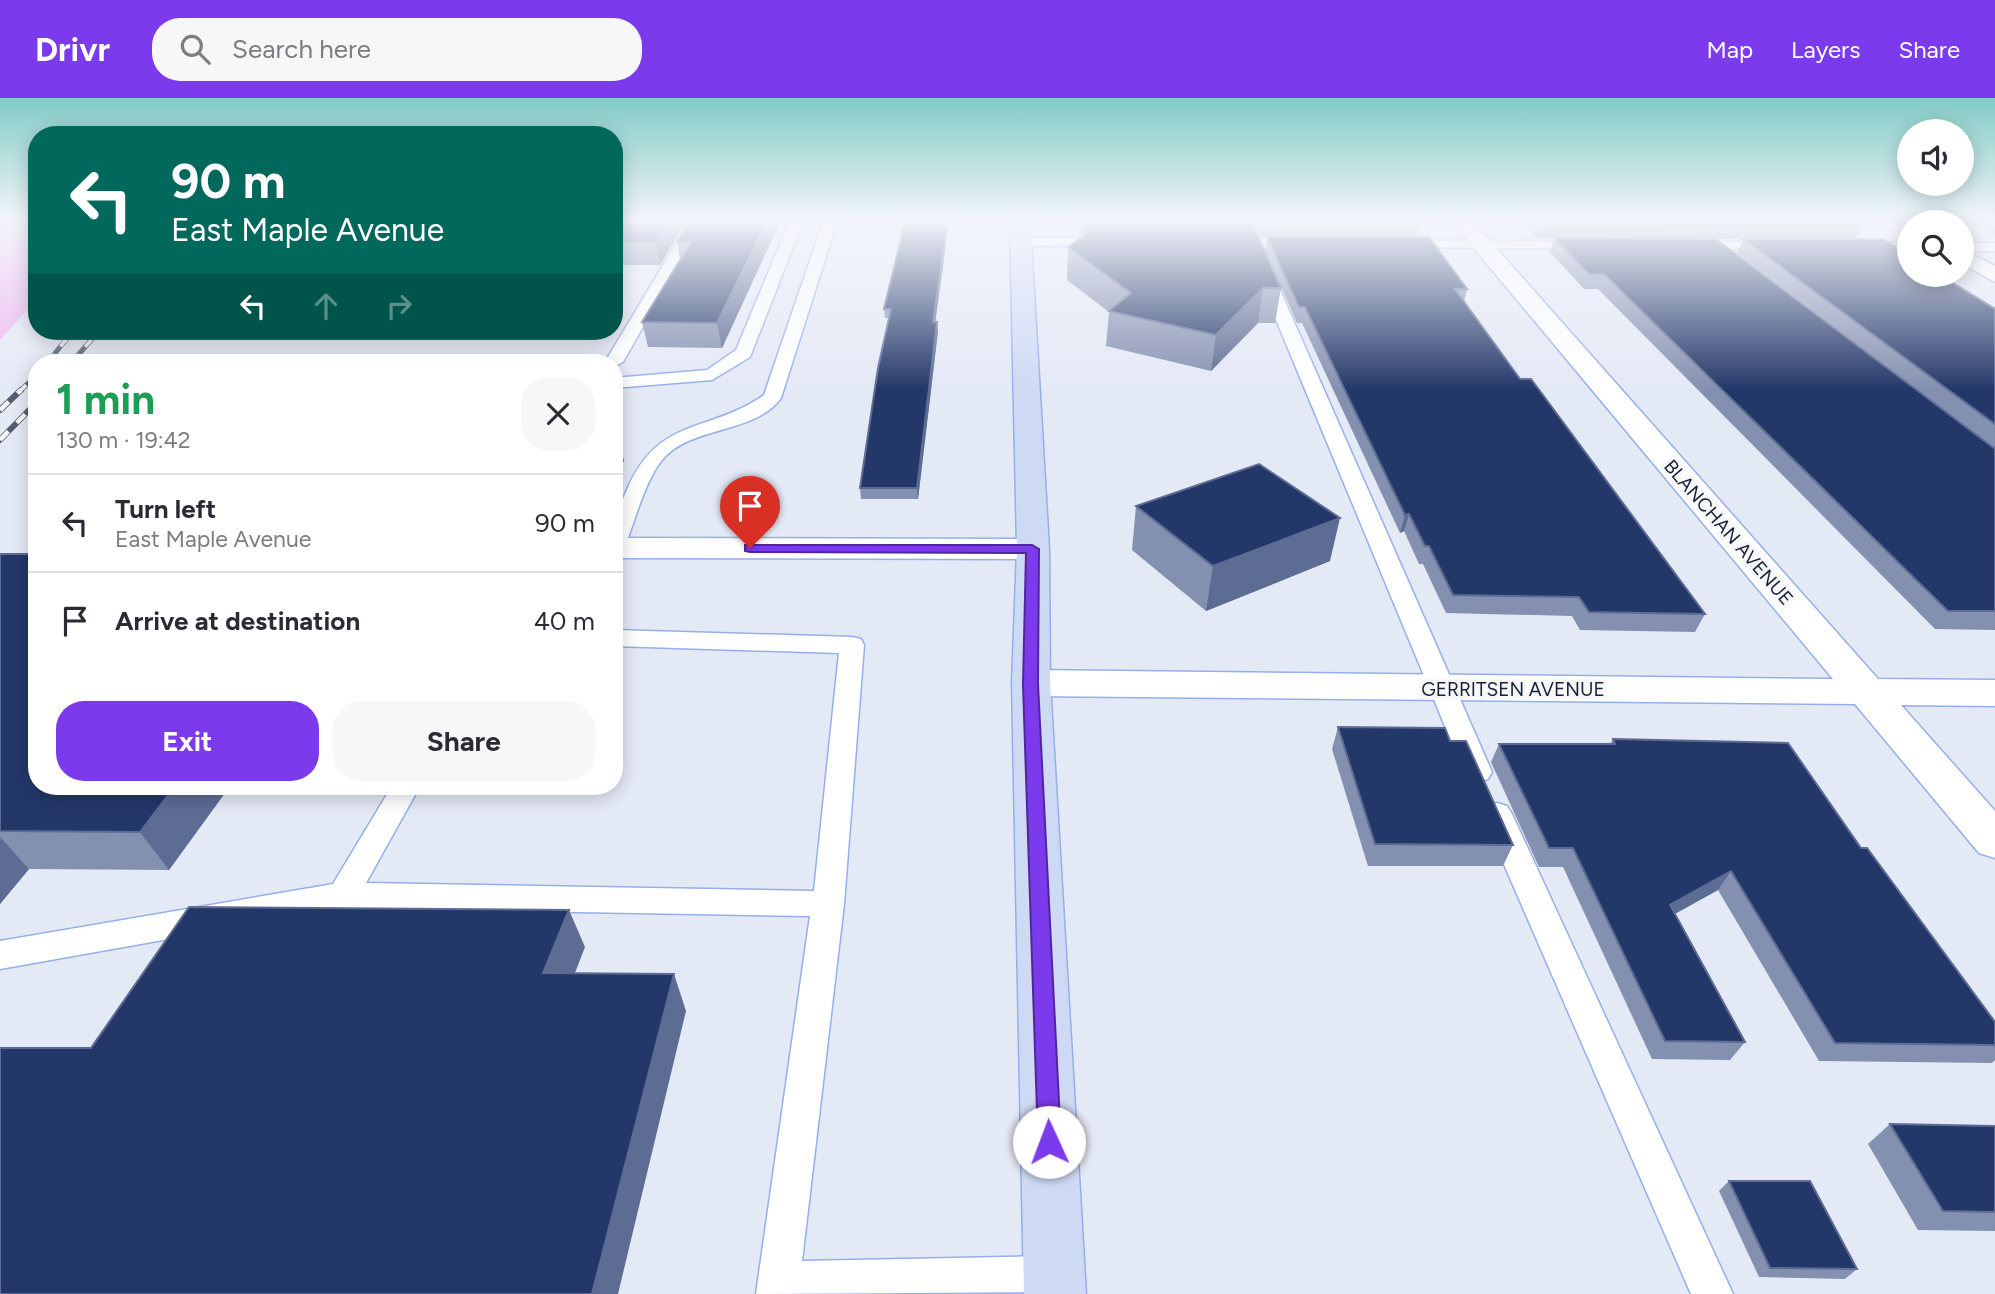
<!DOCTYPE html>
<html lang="en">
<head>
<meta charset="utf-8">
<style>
	:root { --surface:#fff; --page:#f7f7f7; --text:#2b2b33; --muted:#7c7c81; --line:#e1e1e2; --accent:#7c3aed }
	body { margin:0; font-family:Figtree,sans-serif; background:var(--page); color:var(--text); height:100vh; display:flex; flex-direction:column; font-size:26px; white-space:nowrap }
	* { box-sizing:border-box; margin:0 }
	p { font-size:23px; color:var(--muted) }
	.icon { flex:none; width:38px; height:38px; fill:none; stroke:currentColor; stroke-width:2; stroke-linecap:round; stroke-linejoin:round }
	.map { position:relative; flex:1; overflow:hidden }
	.sheet { position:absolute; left:28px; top:256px; width:595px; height:441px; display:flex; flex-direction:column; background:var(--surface); border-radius:28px; box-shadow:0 4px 18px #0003 }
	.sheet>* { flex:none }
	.banner { position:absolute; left:28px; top:28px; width:595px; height:214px; border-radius:28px; box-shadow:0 4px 18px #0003; background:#00695c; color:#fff; overflow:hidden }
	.controls { position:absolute; left:1897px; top:21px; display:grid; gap:14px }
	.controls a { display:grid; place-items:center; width:77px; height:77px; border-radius:50%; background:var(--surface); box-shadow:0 4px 18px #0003; font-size:35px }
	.pin { position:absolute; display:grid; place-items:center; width:60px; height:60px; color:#fff; margin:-72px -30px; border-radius:50% 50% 50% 0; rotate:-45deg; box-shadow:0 0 7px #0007 }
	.pin .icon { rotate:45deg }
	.me { position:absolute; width:77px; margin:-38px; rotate:358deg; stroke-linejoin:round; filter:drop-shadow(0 0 5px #0008) }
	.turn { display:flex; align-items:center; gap:24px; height:147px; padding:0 28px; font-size:32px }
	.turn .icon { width:91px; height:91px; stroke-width:2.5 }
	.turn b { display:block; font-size:49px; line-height:60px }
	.lanes { display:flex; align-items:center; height:66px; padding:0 28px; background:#0003; justify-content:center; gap:35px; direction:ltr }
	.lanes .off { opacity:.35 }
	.round { display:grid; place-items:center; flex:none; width:74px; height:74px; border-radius:28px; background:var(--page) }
	.summary { display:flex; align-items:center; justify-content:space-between; height:119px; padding:0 28px }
	h1 { font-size:42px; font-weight:700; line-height:52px; color:#1e9e55 }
	.action { display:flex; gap:14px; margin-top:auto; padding:14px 28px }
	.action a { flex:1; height:80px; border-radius:28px; background:var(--accent); color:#fff; font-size:28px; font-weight:700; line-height:80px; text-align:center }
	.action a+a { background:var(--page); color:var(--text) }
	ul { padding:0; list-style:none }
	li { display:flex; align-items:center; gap:21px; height:98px; padding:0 28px; border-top:2px solid var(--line) }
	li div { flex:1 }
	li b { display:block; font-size:26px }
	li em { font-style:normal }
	header { display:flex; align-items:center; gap:42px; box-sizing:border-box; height:98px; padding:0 35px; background:var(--accent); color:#fff }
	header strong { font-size:33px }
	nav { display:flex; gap:38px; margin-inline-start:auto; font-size:24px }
	.search { width:490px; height:63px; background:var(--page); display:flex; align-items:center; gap:18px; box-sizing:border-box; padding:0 24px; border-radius:28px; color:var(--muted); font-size:26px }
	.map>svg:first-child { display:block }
</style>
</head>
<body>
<header>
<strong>Drivr</strong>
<div class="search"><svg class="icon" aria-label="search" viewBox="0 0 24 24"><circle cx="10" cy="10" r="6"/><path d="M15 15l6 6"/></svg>Search here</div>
<nav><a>Map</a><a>Layers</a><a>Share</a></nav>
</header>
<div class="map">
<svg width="1995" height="1196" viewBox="0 0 1995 1196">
	<rect width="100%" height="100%" fill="#e4e9f6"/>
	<polygon fill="#efb4f1" points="0,124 37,124 37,201 0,242"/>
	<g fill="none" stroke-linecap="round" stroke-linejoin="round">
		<defs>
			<g id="service">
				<polygon points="689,124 703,124 623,264 614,269 614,264 605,264"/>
				<polygon points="789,124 803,124 750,259 712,282 614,290 614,280 707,272 736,252"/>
				<path d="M823 124H837L781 300C754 337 691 327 662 362 644 385 636 421 625 447L614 454C614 423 617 414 629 387 661 318 710 335 764 297Z"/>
				<polygon points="1110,140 1117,144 1115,147 1020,148 1013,144 1020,140"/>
				<polygon points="1400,142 1586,143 1593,147 1586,151 1395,149 1395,143"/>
				<polygon points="1691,143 1775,144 1782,148 1775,152 1686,150 1686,144"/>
				<polygon points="1859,144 1909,145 1909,153 1854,151 1852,148"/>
				<rect x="1962" y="145" width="33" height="8"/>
				<polygon points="1265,171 1273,176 1492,674 1488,681 1478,684 1468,681 1464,674 1257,176"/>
				<polygon points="614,532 852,539 861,541 864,547 844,806 802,1163 1055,1158 1070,1164 1076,1179 1070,1194 756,1196 810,818 343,810 0,871 0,843 333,786 392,688 420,688 366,785 814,793 839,555 614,548"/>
				<polygon points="1497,705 1507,708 1512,716 1733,1196 1691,1196 1482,716 1487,708"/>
			</g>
			<g id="minor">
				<polygon points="1452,124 1473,124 1878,581 1995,582 1995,608 1901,607 1995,713 1995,760 1979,755 1855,606 1031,598 1018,594 1012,585 1018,576 1031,572 1833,581"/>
				<polygon points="1896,124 1909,124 1909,133 1902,131"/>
				<polygon points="1962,151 1995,168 1995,184 1962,166"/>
				<polygon points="614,440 1033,441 1045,444 1049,451 1045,458 1033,461 614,460"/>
			</g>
			<polygon id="secondary" points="1010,124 1030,124 1049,451 1050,585 1086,1196 1024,1196 1012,585 1017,451"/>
		</defs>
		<use href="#service" stroke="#95afeb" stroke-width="3"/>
		<use href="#minor" stroke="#95afeb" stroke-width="3"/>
		<use href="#secondary" stroke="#95afeb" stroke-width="3"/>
		<use href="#service" fill="#fff" fill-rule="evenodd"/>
		<use href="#minor" fill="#fff" fill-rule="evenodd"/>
		<use href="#secondary" fill="#cedaf4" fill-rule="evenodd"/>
		<defs>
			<g id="rail-far1">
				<polyline points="48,264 73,233"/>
				<polyline points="72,264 99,233"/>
				<polyline points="19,294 37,277"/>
			</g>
			<g id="rail">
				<polyline points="0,312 21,292"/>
				<polyline points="0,342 37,304"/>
			</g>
		</defs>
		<use href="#rail-far1" stroke="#555d71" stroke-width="5"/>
		<use href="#rail" stroke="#555d71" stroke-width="6"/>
		<use href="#rail-far1" stroke="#f6f7f6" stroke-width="3.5" stroke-dasharray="10" stroke-linecap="butt"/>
		<use href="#rail" stroke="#f6f7f6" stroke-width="4.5" stroke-dasharray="12" stroke-linecap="butt"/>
	</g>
	<g fill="#8490b0">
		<polygon points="614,124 686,124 660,167 614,167"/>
		<polygon points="688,124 780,124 722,250 648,249 642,224 680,162 677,144"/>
		<polygon points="905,124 949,124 935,224 938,233 918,401 861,401 860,390 889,220 885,220 884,211"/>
		<polygon points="1080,124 1420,124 1416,139 1467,191 1464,204 1520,281 1705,516 1695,534 1580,532 1572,518 1446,515 1423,466 1419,466 1404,433 1400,435 1302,225 1297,225 1265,153 1267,139 1258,139 1281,190 1275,225 1258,225 1211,273 1106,248 1109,214 1067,182 1068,149 1083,139 1081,138"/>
		<polygon points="1522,124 1854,124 1862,129 1855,141 1995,211 1995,351 1737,155 1743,141 1717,141 1995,351 1995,532 1935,531 1598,191 1584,191 1550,154 1554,140 1537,140"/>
		<polygon points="1972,124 1995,124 1995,137"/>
		<polygon points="1136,408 1330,463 1206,513 1132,452"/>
		<polygon points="0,456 230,688 169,772 29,771 0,806"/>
		<polygon points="1338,629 1450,643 1513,747 1503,768 1368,768 1332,651"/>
		<polygon points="1613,641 1861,750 1995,924 1995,962 1992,965 1819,963 1718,792 1675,816 1745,944 1730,962 1652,961 1563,769 1539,769 1491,664 1499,646 1610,646"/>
		<polygon points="1890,1026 1995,1028 1995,1133 1918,1132 1868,1046"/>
		<polygon points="1729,1083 1857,1171 1845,1181 1759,1179 1719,1093"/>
	</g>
	<g fill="#5d6c93">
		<polygon points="668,124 686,124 660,167 656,144"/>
		<polygon points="767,124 780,124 722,250 717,225"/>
		<polygon points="948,124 949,124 934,233 933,224 937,190"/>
		<polygon points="1263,190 1258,225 1211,273 1216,237"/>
		<polygon points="937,224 938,233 918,401 917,390"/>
		<polygon points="619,343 624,363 614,383 614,353"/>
		<polygon points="1409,416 1404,433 1400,435 1405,417"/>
		<polygon points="1340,420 1330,463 1206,513 1213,468"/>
		<polygon points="175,688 230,688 169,772 140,734"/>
		<polygon points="0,739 29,771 0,806"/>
		<polygon points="1731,773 1718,792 1658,825 1670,807"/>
		<polygon points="569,812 585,849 561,911 543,875"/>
		<polygon points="674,876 686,913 618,1196 592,1196"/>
	</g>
	<g fill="#233769" stroke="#5d6c93" stroke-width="2">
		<polygon points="614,124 668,124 656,144 614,144"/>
		<polygon points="688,124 767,124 717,225 642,224 691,144 677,144"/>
		<polygon points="905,124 948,124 933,224 937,224 917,390 860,390 878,270 891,211 884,211"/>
		<polygon points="1085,124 1252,124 1281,190 1263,190 1216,237 1109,213 1131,195 1068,149 1087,136"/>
		<polygon points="1539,124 1854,124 1862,129 1541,127"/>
		<polygon points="1267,139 1429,139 1467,191 1455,191 1520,281 1531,281 1705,516 1589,514 1579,499 1453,497 1429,448 1425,448 1409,416 1405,417 1305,209 1299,209"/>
		<polygon points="1554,140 1716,141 1995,351 1995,513 1948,513 1604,176 1589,176"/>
		<polygon points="1743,141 1883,141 1909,157 1909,177 1940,177 1995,211 1995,326"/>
		<polygon points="614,343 619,343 614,353"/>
		<polygon points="1259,366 1340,420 1213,468 1136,408"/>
		<polygon points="0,456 37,456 37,688 175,688 140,734 0,733"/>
		<polygon points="1338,629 1445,630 1450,643 1466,643 1513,747 1375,746"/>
		<polygon points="1613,641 1788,645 1861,750 1867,750 1995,924 1995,947 1835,945 1731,773 1670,807 1745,944 1665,943 1573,750 1549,750 1499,646 1615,646"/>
		<polygon points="189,809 569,812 543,875 674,876 592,1196 0,1196 0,950 91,950"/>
		<polygon points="1890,1026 1995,1028 1995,1114 1943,1113"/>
		<polygon points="1729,1083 1810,1083 1857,1171 1770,1170"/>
	</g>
	<linearGradient id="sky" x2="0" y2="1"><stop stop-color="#82cbc5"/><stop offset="0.42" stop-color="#f3f5fb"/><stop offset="1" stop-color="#f3f5fb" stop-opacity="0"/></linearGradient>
	<rect width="1995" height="292" fill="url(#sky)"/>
	<polygon fill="#7c3aed" stroke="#51269a" stroke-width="2" points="745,447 1032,447 1039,451 1038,586 1061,1044 1057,1052 1049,1055 1041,1052 1038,1044 1023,586 1026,455 750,454 745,453"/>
	<g text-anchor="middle" stroke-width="7" stroke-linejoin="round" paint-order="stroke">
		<g font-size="19" fill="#162036" stroke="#f6f7f6">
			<text transform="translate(1729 434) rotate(49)" y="7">BLANCHAN AVENUE</text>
			<text x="1513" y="598">GERRITSEN AVENUE</text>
		</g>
	</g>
</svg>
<div class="controls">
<a><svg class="icon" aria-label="sound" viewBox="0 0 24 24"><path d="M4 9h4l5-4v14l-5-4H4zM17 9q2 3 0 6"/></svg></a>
<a><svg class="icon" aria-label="search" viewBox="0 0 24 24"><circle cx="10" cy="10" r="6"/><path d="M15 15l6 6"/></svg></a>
</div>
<div class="pin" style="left:750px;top:450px;background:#d93025"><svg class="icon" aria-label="arrive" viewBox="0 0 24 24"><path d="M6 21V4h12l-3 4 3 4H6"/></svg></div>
<svg class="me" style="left:1049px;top:1044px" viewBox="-20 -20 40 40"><circle r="19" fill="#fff"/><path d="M0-13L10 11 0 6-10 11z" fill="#7c3aed"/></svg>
<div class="banner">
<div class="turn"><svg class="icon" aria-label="left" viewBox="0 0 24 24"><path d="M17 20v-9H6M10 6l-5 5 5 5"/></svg><div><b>90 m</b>East Maple Avenue</div></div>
<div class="lanes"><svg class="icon" aria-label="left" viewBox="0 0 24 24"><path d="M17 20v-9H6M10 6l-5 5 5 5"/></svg><svg class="icon off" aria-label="ahead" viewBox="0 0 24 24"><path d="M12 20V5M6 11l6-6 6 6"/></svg><svg class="icon off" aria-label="right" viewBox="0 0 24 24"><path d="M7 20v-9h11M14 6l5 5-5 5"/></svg></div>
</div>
<section class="sheet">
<div class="summary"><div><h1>1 min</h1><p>130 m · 19:42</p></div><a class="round"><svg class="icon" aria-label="close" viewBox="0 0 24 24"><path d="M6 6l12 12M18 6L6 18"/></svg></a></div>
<ul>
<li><svg class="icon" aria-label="left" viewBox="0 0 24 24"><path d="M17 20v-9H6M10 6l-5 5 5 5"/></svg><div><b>Turn left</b><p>East Maple Avenue</p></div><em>90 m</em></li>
<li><svg class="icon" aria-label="arrive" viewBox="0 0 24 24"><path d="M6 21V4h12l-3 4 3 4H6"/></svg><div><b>Arrive at destination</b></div><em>40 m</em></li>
</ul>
<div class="action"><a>Exit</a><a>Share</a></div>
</section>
</div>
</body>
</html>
